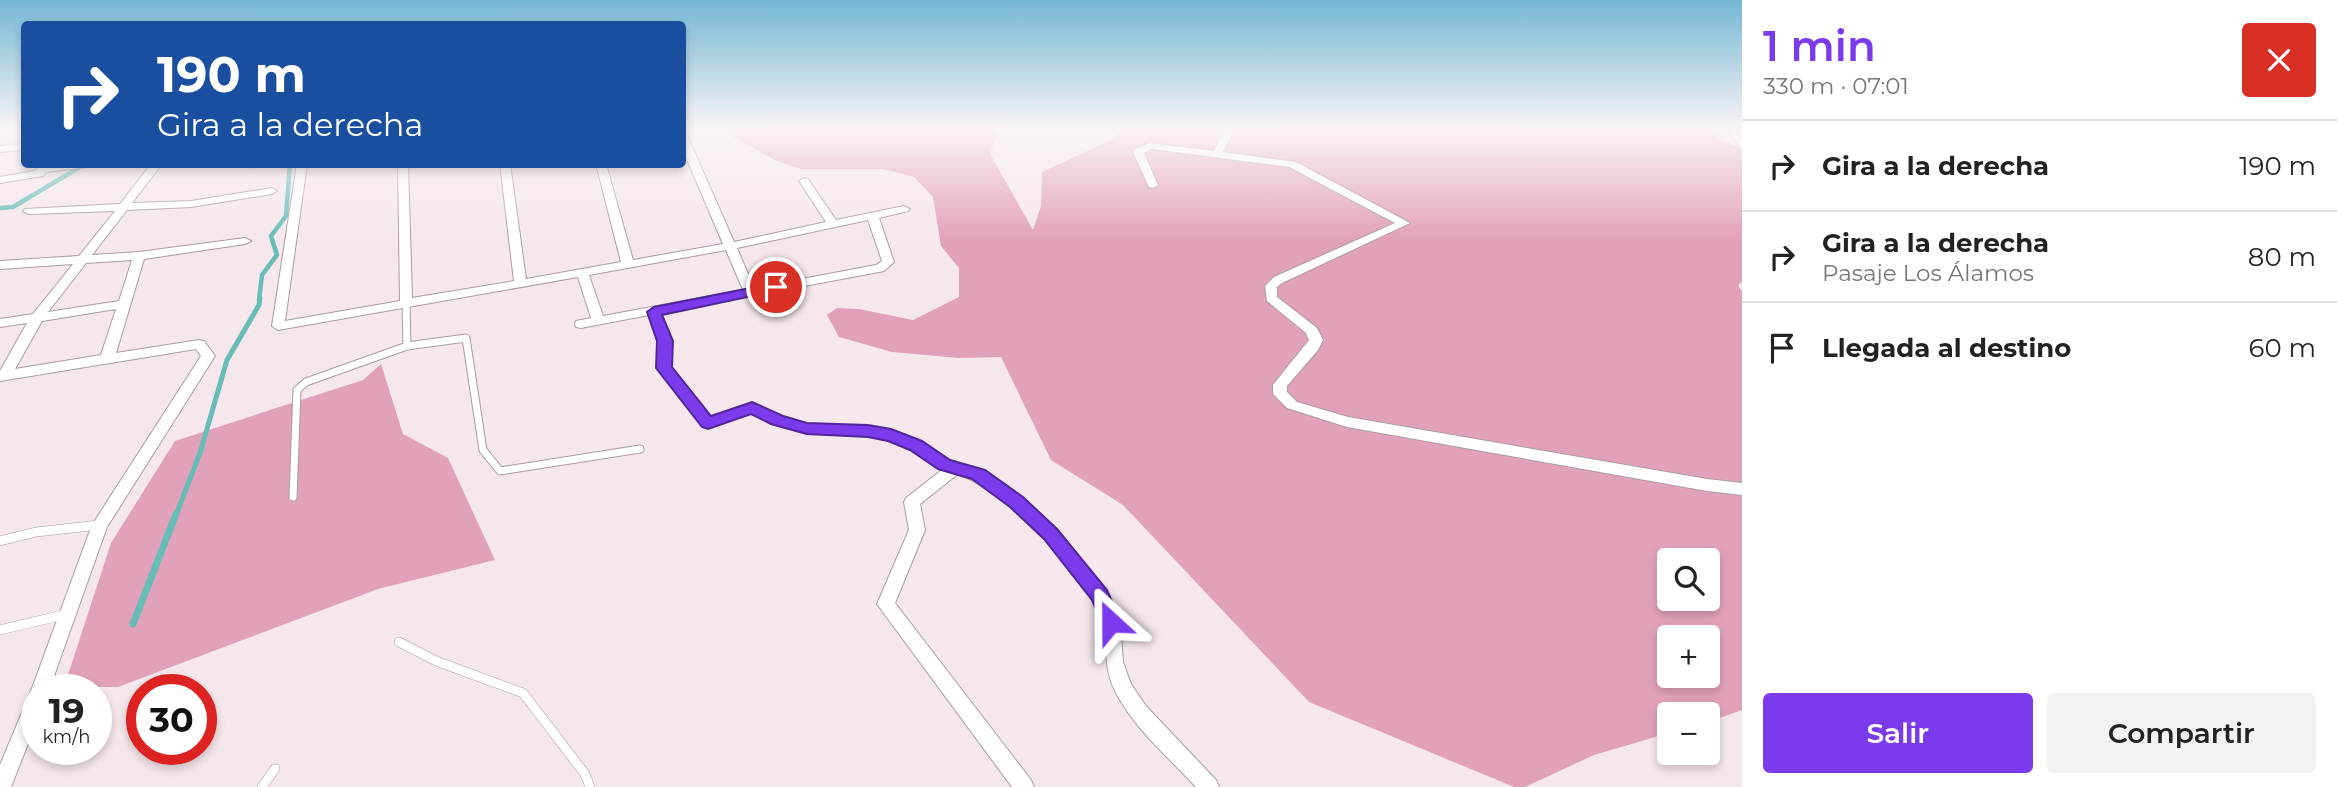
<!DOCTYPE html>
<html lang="es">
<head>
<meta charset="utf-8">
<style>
	:root { --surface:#fff; --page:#f2f2f2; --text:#222; --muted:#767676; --line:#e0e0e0; --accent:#7c3aed }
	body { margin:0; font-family:Montserrat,sans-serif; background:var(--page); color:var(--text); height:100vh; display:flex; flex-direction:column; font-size:26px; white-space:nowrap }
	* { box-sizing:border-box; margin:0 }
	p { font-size:23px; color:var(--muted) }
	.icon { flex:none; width:38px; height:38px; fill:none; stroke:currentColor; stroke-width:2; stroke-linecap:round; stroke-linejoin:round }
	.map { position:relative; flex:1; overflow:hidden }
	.drawer { display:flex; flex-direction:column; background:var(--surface); width:595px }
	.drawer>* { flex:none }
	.top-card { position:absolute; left:21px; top:21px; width:665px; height:147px; border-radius:7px; box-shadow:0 4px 10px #0003; background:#1a4fa0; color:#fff; overflow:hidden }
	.tools { position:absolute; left:1657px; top:548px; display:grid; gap:14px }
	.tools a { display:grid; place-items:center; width:63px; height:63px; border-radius:7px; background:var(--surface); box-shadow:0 4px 10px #0003; font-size:35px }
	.speed { position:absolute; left:21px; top:674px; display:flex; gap:14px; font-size:35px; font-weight:700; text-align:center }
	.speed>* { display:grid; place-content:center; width:91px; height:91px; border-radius:50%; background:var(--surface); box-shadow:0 4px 10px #0003; line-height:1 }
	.speed small { font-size:18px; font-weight:400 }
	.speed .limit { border:10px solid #d22; background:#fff; color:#111 }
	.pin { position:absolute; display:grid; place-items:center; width:60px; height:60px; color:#fff; margin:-30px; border:4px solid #fff; border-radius:50%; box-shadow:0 2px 7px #0007 }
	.me { position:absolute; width:77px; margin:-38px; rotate:336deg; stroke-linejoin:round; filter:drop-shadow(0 0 5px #0008) }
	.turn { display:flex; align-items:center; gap:24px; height:147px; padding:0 21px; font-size:32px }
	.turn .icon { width:91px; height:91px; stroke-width:2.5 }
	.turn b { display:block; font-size:49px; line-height:60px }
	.round { display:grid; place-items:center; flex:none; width:74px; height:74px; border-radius:7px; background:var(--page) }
	.head { display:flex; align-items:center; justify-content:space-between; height:119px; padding:0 21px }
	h1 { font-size:42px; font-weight:600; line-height:52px; color:var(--accent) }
	.primary-button { display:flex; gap:14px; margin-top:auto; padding:14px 21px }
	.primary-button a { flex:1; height:80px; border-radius:7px; background:var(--accent); color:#fff; font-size:28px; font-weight:600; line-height:80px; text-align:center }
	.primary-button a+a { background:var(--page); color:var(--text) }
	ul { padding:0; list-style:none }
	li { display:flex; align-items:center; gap:21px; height:91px; padding:0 21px; border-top:2px solid var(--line) }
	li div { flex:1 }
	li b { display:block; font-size:26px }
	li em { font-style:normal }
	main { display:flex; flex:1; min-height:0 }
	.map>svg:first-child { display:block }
</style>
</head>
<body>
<main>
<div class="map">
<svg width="1742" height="787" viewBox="0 0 1742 787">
	<rect width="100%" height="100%" fill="#f5e7ec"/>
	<g fill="#e2a1bb" fill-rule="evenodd">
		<path d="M719 129H996L997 135 990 154 1033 230 1041 206 1042 172 1111 140 1123 129H1706L1721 140 1742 148V282L1738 285 1742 291V710L1708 722V714H1670L1669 733 1594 755 1525 787H1514L1309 702 1123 505 1051 460 1001 357 959 358 892 352 839 337 827 315 837 308 859 309 913 320 959 297V268L941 246 933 197 914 177 883 169H801L775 160ZM1670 560H1708V598H1670ZM1670 637H1708V676H1670Z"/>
		<polygon points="381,364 403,434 448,458 495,560 378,589 118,687 64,687 111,543 175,441 363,380"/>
	</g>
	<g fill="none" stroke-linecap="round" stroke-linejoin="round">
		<g stroke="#67bcb6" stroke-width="4.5">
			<polyline points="0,208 13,207 85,164"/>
			<polyline points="259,300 262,275 277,255 271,236 286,216 290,164"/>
		</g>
		<polyline stroke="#67bcb6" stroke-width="5" points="176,515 200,453 227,360 259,305 260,298"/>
		<polyline stroke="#67bcb6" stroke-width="7" points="133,624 176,514"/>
		<defs>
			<g id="lane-far1">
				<polyline points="406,302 407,346 466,338 483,450 500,471 640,449"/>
				<polyline points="293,497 297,390 306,382 407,346"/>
			</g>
			<g id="lane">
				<polyline points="0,541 36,532 99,525"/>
				<polyline points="0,630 67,614"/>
				<polyline points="399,642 436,661 523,693 585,774 590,787"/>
				<polyline points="262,787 275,769"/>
			</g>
			<g id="street">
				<polygon points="1225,129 1235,129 1223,152 1296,162 1410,223 1282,283 1277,287 1277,297 1317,328 1323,340 1318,350 1287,386 1287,392 1297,402 1348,417 1707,479 1742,483 1742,495 1707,491 1347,427 1287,408 1273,394 1273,385 1309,340 1306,333 1267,301 1265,286 1274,277 1395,223 1289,167 1151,149 1144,153 1158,185 1153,188 1149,187 1133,152 1134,150 1149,143 1214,151"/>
				<polygon points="1727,129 1737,129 1742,135 1742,145 1738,144"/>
				<path d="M682 132 687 135 734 242 826 222 799 181 804 178 808 179 836 220 904 206 910 209 908 211 879 218 894 262 884 271 661 313 672 341 671 367 711 417 752 402 782 416 807 424 868 426 907 435 949 460 983 471 1022 498 1057 529 1106 590 1120 622 1123 662 1131 684 1146 706 1216 780 1219 787H1196C1168 757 1135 729 1116 693 1102 666 1109 645 1101 620 1088 574 1003 489 958 474L920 504 925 530 895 603 1031 780 1034 787H1012L877 604 909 530 904 502 906 498 943 469 898 443 868 436 807 434 772 424 751 413 708 428 703 427 657 368 658 341 649 315 581 328 576 327 575 324 576 321 591 318 578 277 278 330 272 326 297 164H307L285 321 400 301 398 164H408L412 298 514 281 500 164H510L526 279 621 262 596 164H606L633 260 723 244 682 148ZM868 220 882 261 876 265 754 288 737 248ZM726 250 743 290 603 316 589 275Z"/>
				<polygon points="24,144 24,150 0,152 0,146"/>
				<polygon points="54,164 92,164 87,167 46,172 43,176 0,183 0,177 35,171 38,167"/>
				<path d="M151 164H162L132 203 191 201 272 188 277 191 272 194 191 207 127 210 92 255 139 252 245 238 251 241 245 244 144 259 116 353 199 340 204 341 215 356 107 527 49 690H37V721L11 787H0V765L31 691 92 525 201 356 196 349 0 381V371L27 323 0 327V319L33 314 73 264 0 269V261L79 256 115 211 29 214 23 211 25 209 120 204ZM132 260 119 301 48 312 86 263ZM116 309 101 355 15 369 42 321Z"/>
			</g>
		</defs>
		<use href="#lane-far1" stroke="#a99ca1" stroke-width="9"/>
		<use href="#lane" stroke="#a99ca1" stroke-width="10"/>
		<use href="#street" stroke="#a99ca1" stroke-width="2"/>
		<use href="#lane-far1" stroke="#fff" stroke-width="7"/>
		<use href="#lane" stroke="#fff" stroke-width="9"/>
		<use href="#street" fill="#fff" fill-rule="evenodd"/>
	</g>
	<linearGradient id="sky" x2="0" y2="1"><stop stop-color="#74b7d4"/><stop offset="0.54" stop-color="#faf4f6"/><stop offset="1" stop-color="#faf4f6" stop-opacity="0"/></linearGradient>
	<rect width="1742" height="239" fill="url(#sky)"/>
	<polygon fill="#7c3aed" stroke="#51269a" stroke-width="2" points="776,283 781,284 781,290 662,315 673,341 672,367 711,416 752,402 783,416 807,423 868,425 891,429 922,441 950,460 985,470 1023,497 1057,529 1107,590 1121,622 1118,628 1111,631 1104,628 1092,600 1044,539 1010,507 972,479 938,469 910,450 888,441 868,437 807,434 771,424 751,414 708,429 702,427 656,368 657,341 647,312 654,307"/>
</svg>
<div class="tools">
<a><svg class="icon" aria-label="search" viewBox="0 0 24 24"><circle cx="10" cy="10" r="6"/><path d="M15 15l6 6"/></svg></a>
<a>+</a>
<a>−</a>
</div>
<div class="speed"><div>19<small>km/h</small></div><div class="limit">30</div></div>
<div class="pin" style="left:776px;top:287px;background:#d93025"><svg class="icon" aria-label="arrive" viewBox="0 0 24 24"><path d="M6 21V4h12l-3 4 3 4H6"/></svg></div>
<svg class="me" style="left:1111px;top:622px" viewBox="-20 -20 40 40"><path d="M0-17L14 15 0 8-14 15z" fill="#7c3aed" stroke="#fff" stroke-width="4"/></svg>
<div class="top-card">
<div class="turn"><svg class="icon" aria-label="right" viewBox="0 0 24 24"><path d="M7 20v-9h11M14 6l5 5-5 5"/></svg><div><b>190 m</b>Gira a la derecha</div></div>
</div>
</div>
<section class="drawer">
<div class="head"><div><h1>1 min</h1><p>330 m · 07:01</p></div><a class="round" style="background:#d93025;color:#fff"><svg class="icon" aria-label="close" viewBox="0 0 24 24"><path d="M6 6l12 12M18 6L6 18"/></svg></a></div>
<ul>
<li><svg class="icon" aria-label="right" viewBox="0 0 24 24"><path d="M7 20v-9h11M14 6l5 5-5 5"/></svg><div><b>Gira a la derecha</b></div><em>190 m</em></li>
<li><svg class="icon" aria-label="right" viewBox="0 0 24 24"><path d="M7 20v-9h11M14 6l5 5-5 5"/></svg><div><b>Gira a la derecha</b><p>Pasaje Los Álamos</p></div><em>80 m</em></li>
<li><svg class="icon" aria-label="arrive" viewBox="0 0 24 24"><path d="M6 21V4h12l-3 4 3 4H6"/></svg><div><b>Llegada al destino</b></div><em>60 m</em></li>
</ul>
<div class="primary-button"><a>Salir</a><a>Compartir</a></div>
</section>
</main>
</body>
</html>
